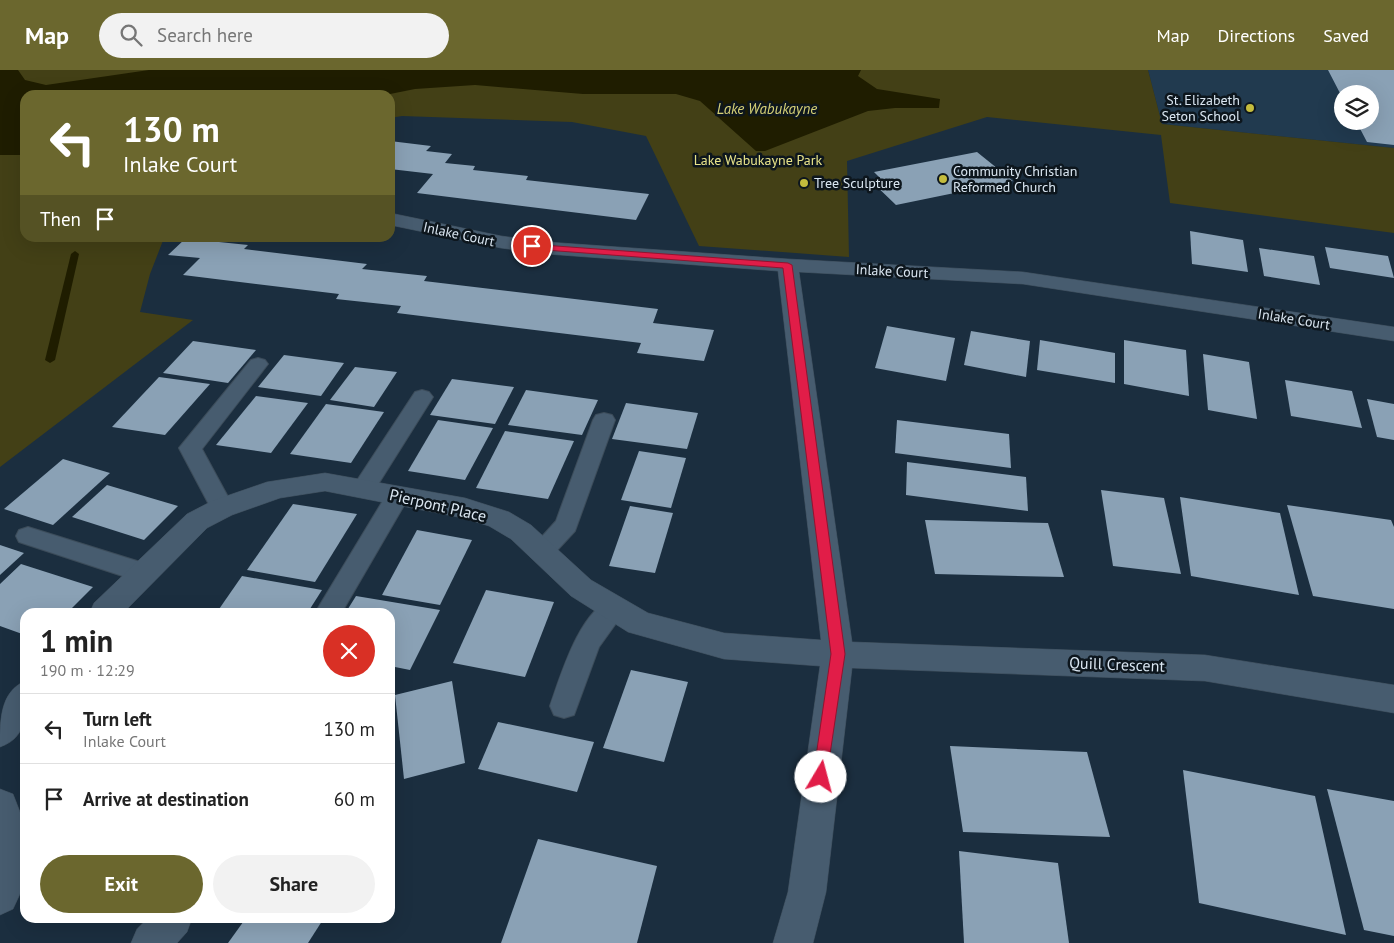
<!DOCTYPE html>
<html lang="en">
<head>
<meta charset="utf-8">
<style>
	:root { --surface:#fff; --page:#f2f2f2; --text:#222; --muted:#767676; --line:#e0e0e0; --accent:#6b672e }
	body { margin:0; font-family:"PT Sans",sans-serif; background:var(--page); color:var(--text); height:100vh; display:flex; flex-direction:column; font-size:19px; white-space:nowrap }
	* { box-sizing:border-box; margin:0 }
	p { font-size:16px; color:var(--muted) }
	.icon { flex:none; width:28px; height:28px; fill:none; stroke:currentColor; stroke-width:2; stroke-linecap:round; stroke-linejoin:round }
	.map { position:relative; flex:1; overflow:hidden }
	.sheet { position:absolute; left:20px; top:538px; width:375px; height:315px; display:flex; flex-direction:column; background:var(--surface); border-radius:15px; box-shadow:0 5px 20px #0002 }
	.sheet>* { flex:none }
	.hud { position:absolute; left:20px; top:20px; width:375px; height:152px; border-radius:15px; box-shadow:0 5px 20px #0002; background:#6b672e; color:#fff; overflow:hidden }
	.tools { position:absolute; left:1334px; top:15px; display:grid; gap:10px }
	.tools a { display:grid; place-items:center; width:45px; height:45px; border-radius:50%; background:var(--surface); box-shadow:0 5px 20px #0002; font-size:25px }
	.pin { position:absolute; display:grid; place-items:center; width:42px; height:42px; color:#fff; margin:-21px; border:2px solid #fff; border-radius:50%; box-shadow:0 1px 5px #0007 }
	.me { position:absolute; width:55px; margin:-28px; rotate:8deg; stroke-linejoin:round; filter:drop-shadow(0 0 4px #0008) }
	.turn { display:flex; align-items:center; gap:18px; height:105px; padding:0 20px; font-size:22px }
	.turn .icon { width:65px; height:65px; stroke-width:2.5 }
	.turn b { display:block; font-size:35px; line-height:42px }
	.then { display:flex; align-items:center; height:48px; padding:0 20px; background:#0003; gap:10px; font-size:19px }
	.round { display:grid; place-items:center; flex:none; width:52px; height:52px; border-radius:26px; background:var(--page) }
	.headline { display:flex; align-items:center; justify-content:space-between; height:85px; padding:0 20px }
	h1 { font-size:30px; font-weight:600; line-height:38px }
	.cta { display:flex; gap:10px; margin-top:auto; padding:10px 20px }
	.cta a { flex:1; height:58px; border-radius:30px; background:var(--accent); color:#fff; font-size:20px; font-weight:600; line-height:58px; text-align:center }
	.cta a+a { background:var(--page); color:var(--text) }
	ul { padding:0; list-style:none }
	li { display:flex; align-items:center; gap:15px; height:70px; padding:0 20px; border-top:1px solid var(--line) }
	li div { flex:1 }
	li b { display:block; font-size:19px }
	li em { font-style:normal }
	header { display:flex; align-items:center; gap:30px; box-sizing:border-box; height:70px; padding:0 25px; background:var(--accent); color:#fff }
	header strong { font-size:24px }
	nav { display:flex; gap:28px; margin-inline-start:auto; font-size:18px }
	.search { width:350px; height:45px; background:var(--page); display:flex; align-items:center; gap:12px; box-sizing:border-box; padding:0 18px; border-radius:28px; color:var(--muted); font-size:19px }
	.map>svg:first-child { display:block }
</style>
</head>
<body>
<header>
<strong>Map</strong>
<div class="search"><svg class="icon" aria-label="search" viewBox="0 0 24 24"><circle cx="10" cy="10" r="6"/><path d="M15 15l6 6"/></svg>Search here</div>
<nav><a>Map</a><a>Directions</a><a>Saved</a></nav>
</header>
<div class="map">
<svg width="1394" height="873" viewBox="0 0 1394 873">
	<rect width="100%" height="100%" fill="#1b2e3f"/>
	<path fill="#213a4f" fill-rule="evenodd" d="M1148 0H1394V78L1162 54ZM1342 24H1370V51H1342Z"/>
	<polygon fill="#434016" points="0,0 1148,0 1162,54 1394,78 1394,163 1170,133 1161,65 987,47 847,91 849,187 699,176 646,66 572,52 402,46 390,48 390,25 25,25 25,168 164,168 150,204 140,242 193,250 0,397"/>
	<polygon fill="#1f1d00" points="0,0 18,0 25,10 46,15 149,0 861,0 858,6 877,19 940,29 939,38 895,38 868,41 765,81 756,81 700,31 676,24 583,24 475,15 415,19 385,25 25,25 25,85 0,85"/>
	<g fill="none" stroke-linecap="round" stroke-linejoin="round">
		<polygon fill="#1f1d00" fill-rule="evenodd" points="75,181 79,184 55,290 50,293 45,290 71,184"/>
	</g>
	<g fill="#8aa1b5">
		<polygon points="1328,0 1394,0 1394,75 1367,72 1356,51 1370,51 1370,24 1342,24 1342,27"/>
		<polygon points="390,71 431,76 426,81 452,84 445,93 475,96 473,100 528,106 526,110 649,124 636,150 417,123 433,104 390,99"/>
		<polygon points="977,82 1013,111 896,135 870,110 880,108 874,102"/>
		<polygon points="1190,161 1243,170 1248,202 1192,194"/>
		<polygon points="186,168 223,168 219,172 248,175 244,179 367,194 362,199 427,206 424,211 658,239 653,253 714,260 704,291 637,283 641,273 397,243 401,236 336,229 339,224 183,205 200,188 168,185"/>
		<polygon points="1325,177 1388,186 1394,208 1330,198"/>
		<polygon points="1259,178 1314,186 1320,215 1264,206"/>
		<polygon points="887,256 955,268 946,311 875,298"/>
		<polygon points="971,261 1030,271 1026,307 964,295"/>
		<polygon points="1040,270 1115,283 1115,313 1037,300"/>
		<polygon points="1124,270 1186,280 1189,326 1124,314"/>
		<polygon points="193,271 256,280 228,313 163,303"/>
		<polygon points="1203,284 1249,292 1257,349 1208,340"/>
		<polygon points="284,285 344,293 321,326 258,317"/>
		<polygon points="355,297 397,302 374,337 330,330"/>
		<polygon points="159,307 210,314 165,365 112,357"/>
		<polygon points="452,309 514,317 495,354 430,345"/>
		<polygon points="1285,310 1352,321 1362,358 1291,346"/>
		<polygon points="526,320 598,330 582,365 508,355"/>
		<polygon points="256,326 308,333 271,383 216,375"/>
		<polygon points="1367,329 1394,334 1394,370 1377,367"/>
		<polygon points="626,333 698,343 687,379 612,369"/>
		<polygon points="326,334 384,342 351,393 290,384"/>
		<polygon points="438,350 493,358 465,410 408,401"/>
		<polygon points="897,350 1009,364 1011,398 895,383"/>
		<polygon points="505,361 574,371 548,429 476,418"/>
		<polygon points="639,381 686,388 671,438 621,430"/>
		<polygon points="63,389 110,403 53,455 4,439"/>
		<polygon points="907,392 1026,407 1028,441 906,425"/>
		<polygon points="107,415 178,436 144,470 72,447"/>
		<polygon points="1101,420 1164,428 1181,504 1113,496"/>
		<polygon points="1180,427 1280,443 1299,525 1191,506"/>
		<polygon points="293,434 357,444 315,512 247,500"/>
		<polygon points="1287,435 1391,450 1394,457 1394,539 1313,526"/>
		<polygon points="630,436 673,443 655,503 609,496"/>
		<polygon points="925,450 1048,453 1064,507 935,504"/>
		<polygon points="417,460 472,470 440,535 382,525"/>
		<polygon points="0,475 24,483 0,505"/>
		<polygon points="21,494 93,517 68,542 25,542 25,565 0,556 0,514"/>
		<polygon points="242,506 322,520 308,542 217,542"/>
		<polygon points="486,520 554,532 525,607 453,593"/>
		<polygon points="356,526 440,540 410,600 390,596 390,542 346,542"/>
		<polygon points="631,600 688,612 664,692 603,678"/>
		<polygon points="452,611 465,693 404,709 395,625"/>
		<polygon points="498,652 594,672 577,722 478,699"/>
		<polygon points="950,676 1087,682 1110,767 963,762"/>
		<polygon points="1183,700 1315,726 1346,865 1199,833"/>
		<polygon points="1327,719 1394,731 1394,866 1364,860"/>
		<polygon points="538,769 657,796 637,873 501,873"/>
		<polygon points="959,781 1058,793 1069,873 964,873"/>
		<polygon points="246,848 324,848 308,873 228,873"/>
	</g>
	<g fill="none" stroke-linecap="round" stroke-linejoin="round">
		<defs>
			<g id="lane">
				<polygon points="258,288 265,290 268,294 202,379 234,438 230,444 222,447 214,444 179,378 251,290"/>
				<polygon points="422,320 429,322 433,327 372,424 364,426 356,424 352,418 356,412 415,322"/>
				<polygon points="604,343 612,345 615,350 575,461 550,488 541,490 532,488 529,481 556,451 593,350 596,345"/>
				<polygon points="398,417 406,419 410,425 342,542 318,542 317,540 321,533 390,419"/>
				<polygon points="28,457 153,496 157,503 153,510 144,513 19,472 16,466 19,460"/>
				<path d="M614 528 623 531 627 538 599 577 574 645 564 648 554 645 550 636C561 605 580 539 614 528Z"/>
			</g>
			<g id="street">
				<polygon points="390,143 501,166 547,172 788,189 1023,202 1394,257 1394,271 1023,214 799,202 852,572 1205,585 1394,615 1394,643 1205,611 852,598 826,822 813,873 773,873 788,822 820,596 724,589 628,562 571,526 511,469 489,456 463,448 325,421 280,428 232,445 207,458 124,542 90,542 94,533 187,444 212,431 267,412 325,403 465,428 509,442 531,455 591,510 648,543 724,563 821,570 778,201 547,184 501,178 390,155"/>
				<path d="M25 611C25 638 31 666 0 677 0 650 0 622 25 611Z"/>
				<polygon points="0,719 13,724 25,755 25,813 13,839 0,845"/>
				<polygon points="148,848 192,848 187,862 177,873 131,873 137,859"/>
			</g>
		</defs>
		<use href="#lane" stroke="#3c4c5a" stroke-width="2"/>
		<use href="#street" stroke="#3c4c5a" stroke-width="1"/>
		<use href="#lane" fill="#475c6f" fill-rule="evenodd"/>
		<use href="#street" fill="#475c6f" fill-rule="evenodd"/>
	</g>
	<polygon fill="#e11d48" stroke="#92132f" points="529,174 788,193 792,195 845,584 826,711 821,713 816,711 813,707 831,584 783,198 532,179 527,176"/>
	<g fill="#c4bc3d" stroke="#0d161d" stroke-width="2">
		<circle cx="1250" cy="38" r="5"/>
		<circle cx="943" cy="109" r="5"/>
		<circle cx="804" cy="113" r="5"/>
	</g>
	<g text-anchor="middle" stroke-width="5" stroke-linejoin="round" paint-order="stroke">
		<g font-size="14" fill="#dae6f1" stroke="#0d161d" text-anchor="start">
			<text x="1240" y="35" text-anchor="end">St. Elizabeth<tspan x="1240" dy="16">Seton School</tspan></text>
			<text x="953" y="106">Community Christian<tspan x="953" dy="16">Reformed Church</tspan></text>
			<text x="814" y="118">Tree Sculpture</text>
		</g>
		<g font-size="14" fill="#e9e48a" stroke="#0d161d">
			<text x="758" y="95">Lake Wabukayne Park</text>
		</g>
		<g font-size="14" fill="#dae6f1" stroke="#0d161d">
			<text transform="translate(459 164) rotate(12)" y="5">Inlake Court</text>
			<text transform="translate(892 201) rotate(3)" y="5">Inlake Court</text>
			<text transform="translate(1294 249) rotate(9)" y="5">Inlake Court</text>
		</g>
		<g font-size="15" font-style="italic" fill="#d6d177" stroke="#0d161d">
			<text x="767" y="44">Lake Wabukayne</text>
		</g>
		<g font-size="16" fill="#dae6f1" stroke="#0d161d">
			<text transform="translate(438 435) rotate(13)" y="6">Pierpont Place</text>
			<text transform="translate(1117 594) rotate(2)" y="6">Quill Crescent</text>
		</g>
	</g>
</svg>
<div class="tools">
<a><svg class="icon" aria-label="layers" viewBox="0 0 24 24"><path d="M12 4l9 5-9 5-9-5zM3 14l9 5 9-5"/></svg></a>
</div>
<div class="pin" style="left:532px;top:176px;background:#d93025"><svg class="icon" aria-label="arrive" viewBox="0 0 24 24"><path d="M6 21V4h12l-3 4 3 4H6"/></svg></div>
<svg class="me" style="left:821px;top:707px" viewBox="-20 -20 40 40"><circle r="19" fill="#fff"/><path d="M0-13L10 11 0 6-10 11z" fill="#e11d48"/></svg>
<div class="hud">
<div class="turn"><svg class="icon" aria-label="left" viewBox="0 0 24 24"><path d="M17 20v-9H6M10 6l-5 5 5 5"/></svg><div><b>130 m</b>Inlake Court</div></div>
<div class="then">Then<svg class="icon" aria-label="arrive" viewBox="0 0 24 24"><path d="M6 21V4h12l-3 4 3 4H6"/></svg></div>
</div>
<section class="sheet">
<div class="headline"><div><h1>1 min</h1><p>190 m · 12:29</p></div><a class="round" style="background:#d93025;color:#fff"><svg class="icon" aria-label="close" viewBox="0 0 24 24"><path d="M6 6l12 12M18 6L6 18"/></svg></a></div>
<ul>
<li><svg class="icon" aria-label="left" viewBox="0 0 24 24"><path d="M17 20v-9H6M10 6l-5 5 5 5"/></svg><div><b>Turn left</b><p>Inlake Court</p></div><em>130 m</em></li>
<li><svg class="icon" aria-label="arrive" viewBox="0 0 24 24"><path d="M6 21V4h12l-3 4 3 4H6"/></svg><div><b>Arrive at destination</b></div><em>60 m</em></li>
</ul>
<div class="cta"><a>Exit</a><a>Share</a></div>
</section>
</div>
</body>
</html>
